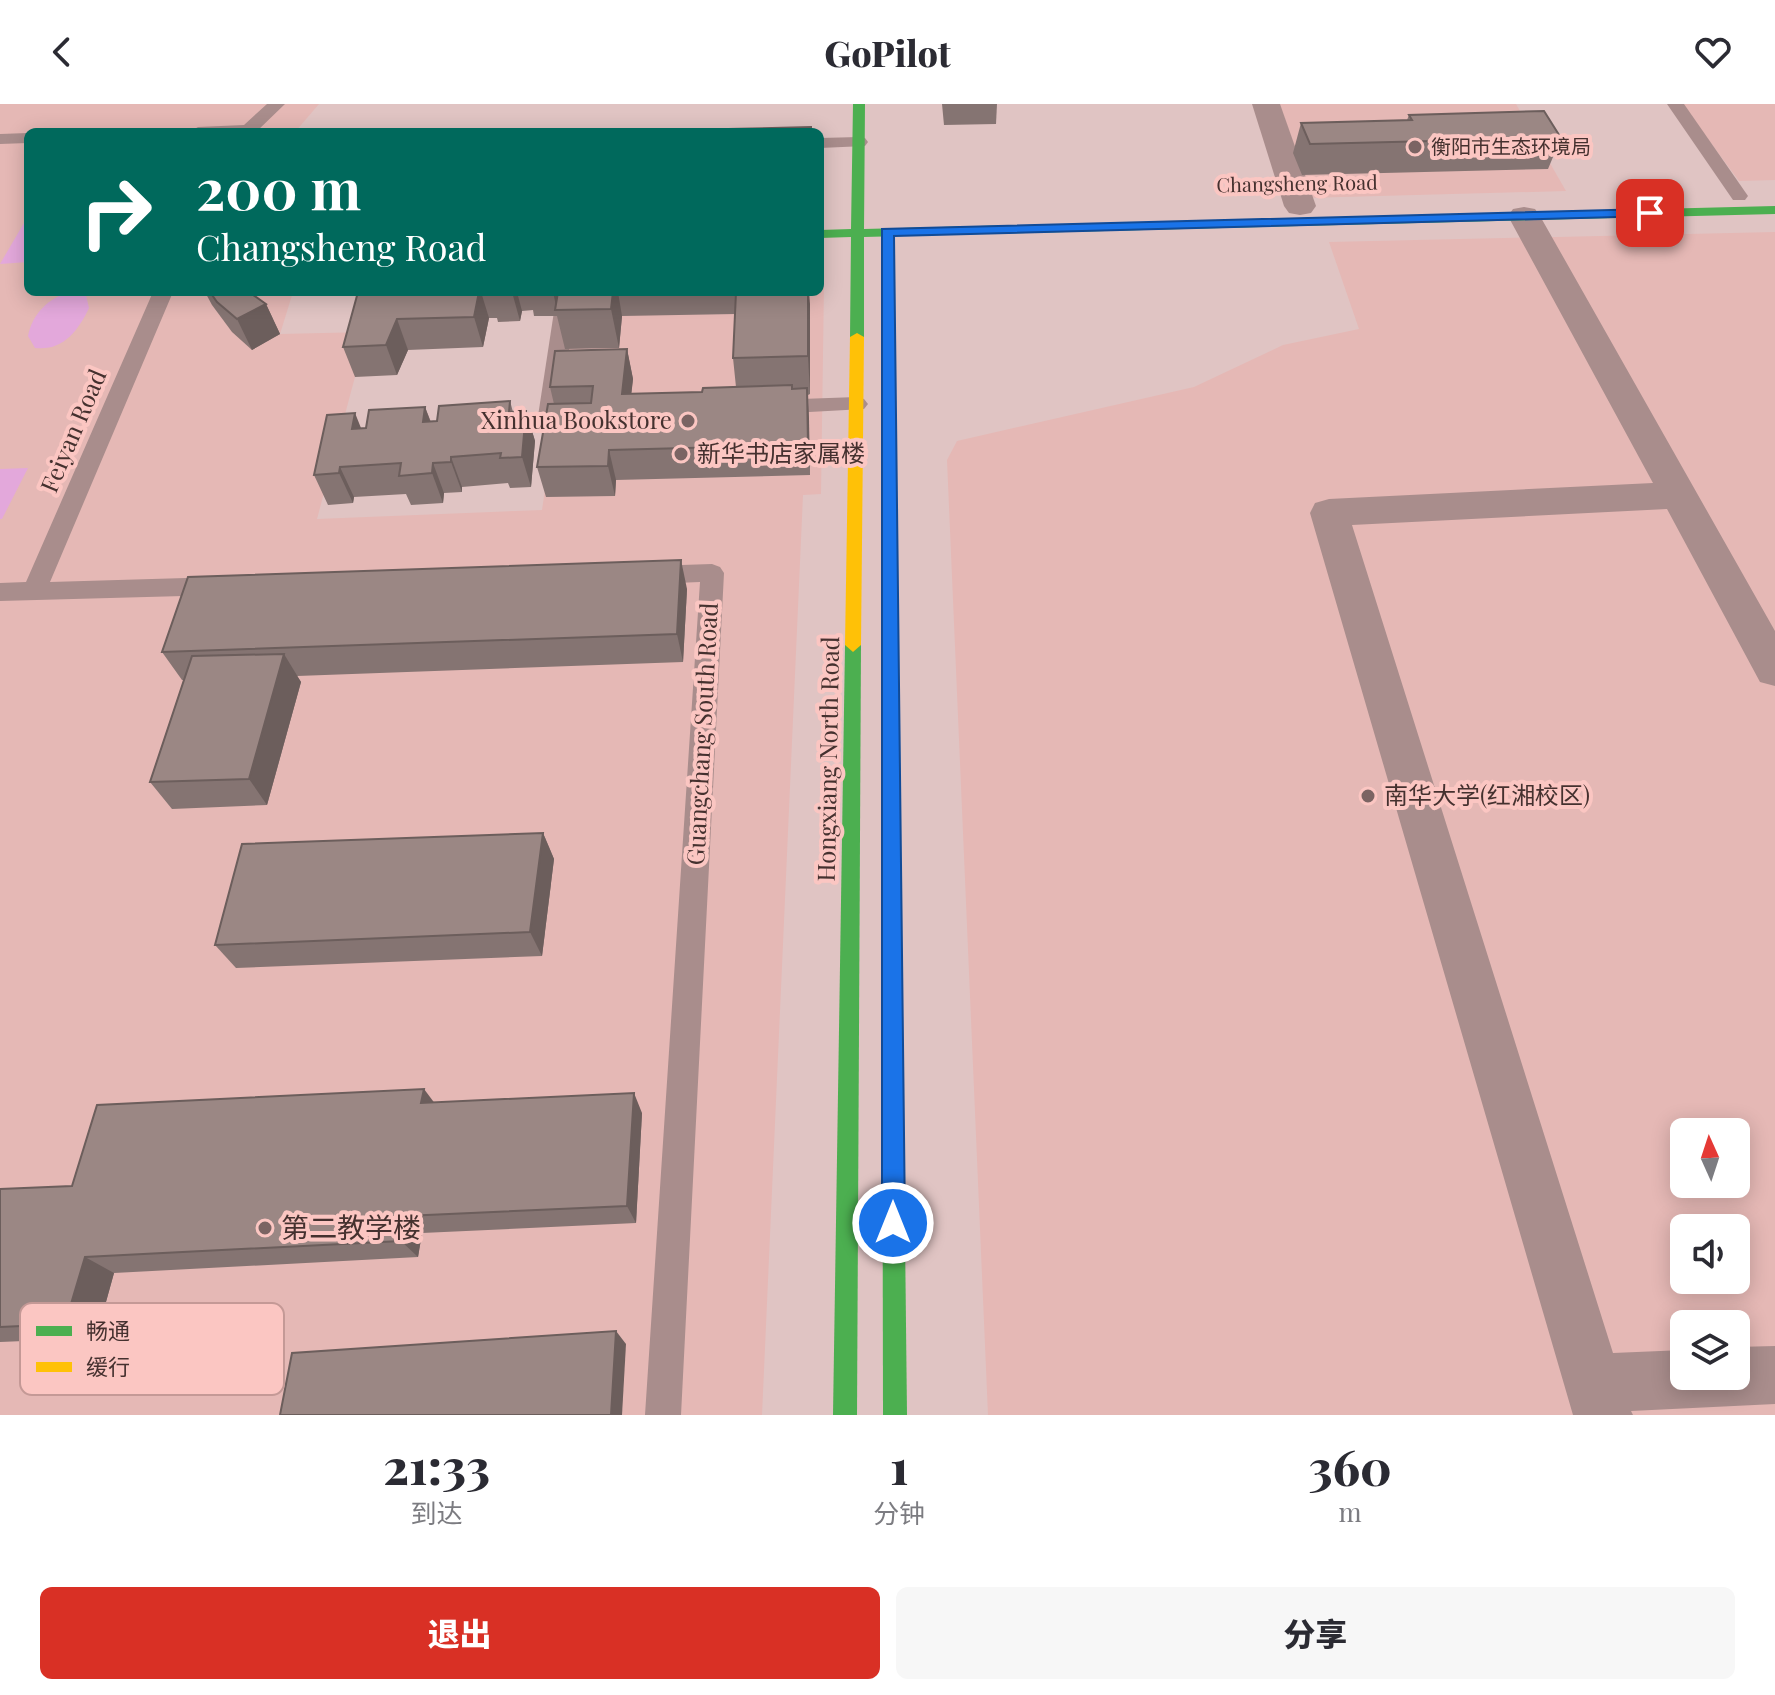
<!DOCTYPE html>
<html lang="zh">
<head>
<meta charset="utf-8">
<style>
	:root { --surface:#fff; --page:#f7f7f7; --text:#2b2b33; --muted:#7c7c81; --accent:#d93025 }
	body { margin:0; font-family:"Playfair Display","Noto Sans SC",serif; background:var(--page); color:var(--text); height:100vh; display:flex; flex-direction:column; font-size:30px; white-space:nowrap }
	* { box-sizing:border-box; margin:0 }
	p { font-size:26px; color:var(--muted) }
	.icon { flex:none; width:44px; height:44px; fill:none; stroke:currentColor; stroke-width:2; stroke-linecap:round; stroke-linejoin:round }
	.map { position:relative; height:1311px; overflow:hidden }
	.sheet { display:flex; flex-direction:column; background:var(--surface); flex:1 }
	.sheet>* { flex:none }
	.top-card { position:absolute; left:24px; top:24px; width:800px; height:168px; border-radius:12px; box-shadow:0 4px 20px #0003; background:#00695c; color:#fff; overflow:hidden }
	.needle { width:52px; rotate:357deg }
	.controls { position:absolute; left:1670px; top:1014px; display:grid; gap:16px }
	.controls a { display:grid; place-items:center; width:80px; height:80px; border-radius:12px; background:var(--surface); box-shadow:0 4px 20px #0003; font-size:40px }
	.pin { position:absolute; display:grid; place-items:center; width:68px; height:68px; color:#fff; margin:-34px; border-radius:16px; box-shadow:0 4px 12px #0006 }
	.me { position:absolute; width:88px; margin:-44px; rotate:0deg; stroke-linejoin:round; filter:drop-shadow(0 0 6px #0008) }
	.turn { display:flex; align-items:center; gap:28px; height:168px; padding:0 40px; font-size:36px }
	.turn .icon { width:104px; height:104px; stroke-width:2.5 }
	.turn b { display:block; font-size:56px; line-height:68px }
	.eta { display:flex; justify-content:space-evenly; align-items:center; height:136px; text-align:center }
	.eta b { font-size:48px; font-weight:800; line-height:56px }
	.primary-button { display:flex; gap:16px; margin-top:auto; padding:16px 40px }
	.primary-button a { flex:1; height:92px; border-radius:12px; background:var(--accent); color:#fff; font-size:32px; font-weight:800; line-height:92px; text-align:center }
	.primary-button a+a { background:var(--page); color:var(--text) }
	header { display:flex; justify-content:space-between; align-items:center; height:104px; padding:0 40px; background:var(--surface); font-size:36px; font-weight:800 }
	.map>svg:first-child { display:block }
</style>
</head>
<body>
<header><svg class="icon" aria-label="back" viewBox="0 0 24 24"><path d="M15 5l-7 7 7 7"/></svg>GoPilot<svg class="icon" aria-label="heart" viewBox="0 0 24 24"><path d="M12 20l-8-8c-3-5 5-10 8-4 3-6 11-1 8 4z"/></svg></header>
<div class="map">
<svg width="1775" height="1311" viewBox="0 0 1775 1311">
	<rect width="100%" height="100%" fill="#e0c4c3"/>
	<g fill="#e5b8b5" fill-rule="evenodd">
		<polygon points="0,0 319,0 295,28 28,28 28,188 293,188 280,230 367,228 317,415 542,406 574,188 820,188 820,175 824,180 821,390 803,391 762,1311 0,1311"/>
		<polygon points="1275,0 1516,0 1566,87 1305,94"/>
		<polygon points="1682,0 1775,0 1775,76 1739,77"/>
		<path d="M1775 128V1311H988L947 356 957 337 1194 283 1283 241 1359 225 1329 138ZM1684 1028H1736V1080H1684ZM1684 1124H1736V1176H1684ZM1684 1220H1736V1272H1684Z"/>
	</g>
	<g fill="#e3a8db">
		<polygon points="28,112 28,158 0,160"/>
		<path d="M71 188 86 191 89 204C78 227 63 247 35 244L28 232C32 210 49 193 71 188Z"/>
		<polygon points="28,364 2,415 0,415 0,365"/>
	</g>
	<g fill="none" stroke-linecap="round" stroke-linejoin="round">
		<g fill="#a98d8c" fill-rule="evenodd">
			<polygon points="267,0 285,0 256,28 189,28 198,23 244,21"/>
			<polygon points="1667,0 1684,0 1748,92 1745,96 1733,96"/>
			<polygon points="28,29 28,39 0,40 0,30"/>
			<polygon points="859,33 865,34 868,38 865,42 820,44 820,34"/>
			<polygon points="153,188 173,188 50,478 220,473 228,476 232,482 228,488 220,491 0,497 0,479 26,478"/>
			<polygon points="557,188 577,188 560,312 557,317 541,317 538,312"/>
			<polygon points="857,293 864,295 868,300 864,305 773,310 766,308 762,303 766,298 773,296"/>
			<polygon points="712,460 720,463 724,469 681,1311 645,1311 700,478 651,480 643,477 639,471 643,465 651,462"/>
		</g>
		<g fill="#a98d8c" fill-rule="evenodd">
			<polygon points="1252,0 1280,0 1316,102 1311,109 1300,111 1289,109 1284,102"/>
			<polygon points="1524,103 1535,105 1540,112 1775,527 1775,582 1760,578 1667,405 1352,421 1613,1249 1684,1246 1684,1272 1736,1272 1736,1243 1775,1242 1775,1300 1631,1307 1633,1311 1573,1311 1310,409 1315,399 1329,395 1653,379 1508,112 1513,105"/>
		</g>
		<g fill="#4caf50" fill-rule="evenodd">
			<polygon points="853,0 865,0 864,125 1775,102 1775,110 864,133 864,233 857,237 850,233 851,133 820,134 820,126 851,125"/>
			<polygon points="888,225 895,229 907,1311 883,1311 881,229"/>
			<polygon points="853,534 861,541 857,1311 833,1311 845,541"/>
		</g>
		<polygon fill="#ffc107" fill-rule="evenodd" points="857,229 864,233 861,541 853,548 845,541 850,233"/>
	</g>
	<g fill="#857472">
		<polygon points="942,0 997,0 996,20 944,21"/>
		<polygon points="1409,11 1561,34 1548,65 1302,71 1293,49 1301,19 1407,16"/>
		<polygon points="205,188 249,188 266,200 280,230 252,246 232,228 212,201"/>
		<polygon points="358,188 809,188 810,290 808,291 810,371 616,376 615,392 546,393 537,363 554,300 550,283 627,245 633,275 631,290 702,288 736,283 733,254 735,210 622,212 619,244 565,245 557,212 534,212 533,206 522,207 520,217 498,218 497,214 489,214 483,243 408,246 397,271 355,273 343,243"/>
		<polygon points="510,297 513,308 526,307 535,337 531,383 510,384 508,379 462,383 462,388 444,389 443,399 411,401 406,390 354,393 353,399 328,401 314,371 361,324 366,324 425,303 431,318 437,317"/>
		<polygon points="687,485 683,558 297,572 301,578 267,701 172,705 150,678 184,576 182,576 162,548"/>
		<polygon points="543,729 554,755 542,852 236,864 215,841"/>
		<polygon points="434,999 642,1009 636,1119 422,1129 418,1153 114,1169 96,1234 0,1238 0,1085 72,1082"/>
	</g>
	<g fill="#6c5e5c">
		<polygon points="479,188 481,188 489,214 483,243 474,213"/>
		<polygon points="512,188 517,188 522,207 520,217"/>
		<polygon points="553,188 562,188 557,206"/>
		<polygon points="613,188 618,188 622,212 619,244 611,205"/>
		<polygon points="808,188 809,188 810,200 810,290 808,252"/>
		<polygon points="266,200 280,230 252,246 237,215"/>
		<polygon points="397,215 408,246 397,271 386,241"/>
		<polygon points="627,245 633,275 628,320 622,290"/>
		<polygon points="807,284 809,315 810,371 808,341"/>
		<polygon points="425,303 436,333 423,318"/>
		<polygon points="526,307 535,337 531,383 522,353"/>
		<polygon points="355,309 367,339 352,325"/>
		<polygon points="609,346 616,376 615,392 608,362"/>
		<polygon points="451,353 462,383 462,388 451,358"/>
		<polygon points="433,359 444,389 443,399 432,369"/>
		<polygon points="340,363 354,393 353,399 339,369"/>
		<polygon points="681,456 687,485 683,558 677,530"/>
		<polygon points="284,550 301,578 267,701 249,675"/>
		<polygon points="543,729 554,755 542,852 530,828"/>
		<polygon points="424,985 439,1005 421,999"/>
		<polygon points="634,989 642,1009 636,1119 627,1102"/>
		<polygon points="405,1112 422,1129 418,1153 401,1137"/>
		<polygon points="85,1153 114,1169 96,1234 65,1220"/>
		<polygon points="616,1227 626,1240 622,1311 611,1311"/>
	</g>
	<g fill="#9b8784" stroke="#6c5e5c" stroke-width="2">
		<polygon points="1544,7 1561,34 1310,40 1301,19 1412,16 1409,11"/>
		<polygon points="811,23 811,28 729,28 729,25"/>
		<polygon points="210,188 249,188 266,200 237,215 217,198"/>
		<polygon points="358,188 479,188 474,213 397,215 386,241 343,243"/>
		<polygon points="558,188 613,188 611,205 555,206"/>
		<polygon points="736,188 808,188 808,252 733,254"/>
		<polygon points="627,245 622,290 702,288 703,284 792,281 792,285 807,284 808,341 609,346 608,362 537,363 548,300 591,299 593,282 550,283 555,247"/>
		<polygon points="510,297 509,308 526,307 522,353 500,354 501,349 451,353 451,358 433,359 432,369 399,372 401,359 340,363 339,369 314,371 327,311 355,309 352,325 366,324 369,306 425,303 423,318 437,317 439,302"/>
		<polygon points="681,456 677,530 162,548 188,473"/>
		<polygon points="284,550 249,675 150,678 192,552"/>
		<polygon points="543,729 530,828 215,841 242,740"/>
		<polygon points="424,985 421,999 634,989 627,1102 405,1112 401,1137 85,1153 65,1220 0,1223 0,1085 72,1082 97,1001"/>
		<polygon points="616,1227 611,1311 280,1311 292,1249"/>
	</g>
	<polygon fill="#1a73e8" stroke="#114b97" stroke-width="2" points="1650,105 1656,109 1654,112 894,132 905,1119 901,1127 893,1131 885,1127 882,1119 882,125"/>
	<g fill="#7b6463" stroke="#fbc6c2" stroke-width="3">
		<circle cx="1415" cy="43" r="8"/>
		<circle cx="688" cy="317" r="8"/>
		<circle cx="681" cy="350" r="8"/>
		<circle cx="1368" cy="692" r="8"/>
		<circle cx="265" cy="1124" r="8"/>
	</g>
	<g text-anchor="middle" stroke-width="8" stroke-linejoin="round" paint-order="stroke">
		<g font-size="20" fill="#45312f" stroke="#fbc6c2" text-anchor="start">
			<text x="1431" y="50">衡阳市生态环境局</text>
		</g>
		<g font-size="20" fill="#45312f" stroke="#fbc6c2">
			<text transform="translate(1297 80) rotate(-1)" y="7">Changsheng Road</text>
		</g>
		<g font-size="24" fill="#45312f" stroke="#fbc6c2" text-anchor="start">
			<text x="672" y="325" text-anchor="end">Xinhua Bookstore</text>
			<text x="697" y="358">新华书店家属楼</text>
			<text x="1384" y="700">南华大学(红湘校区)</text>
		</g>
		<g font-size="24" fill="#45312f" stroke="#fbc6c2">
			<text transform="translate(74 327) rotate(-67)" y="8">Feiyan Road</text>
			<text transform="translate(703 630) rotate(-87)" y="8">Guangchang South Road</text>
			<text transform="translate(829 655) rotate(-89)" y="8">Hongxiang North Road</text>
		</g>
		<g font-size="28" fill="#45312f" stroke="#fbc6c2" text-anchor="start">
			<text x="281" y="1134">第二教学楼</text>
		</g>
	</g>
	<rect x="20" y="1199" width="264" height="92" rx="12" fill="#fbc6c2" stroke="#c49996" stroke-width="2"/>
	<rect x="36" y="1222" width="36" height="10" fill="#4caf50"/>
	<rect x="36" y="1258" width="36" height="10" fill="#ffc107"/>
	<g font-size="22" fill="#45312f">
		<text x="86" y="1235">畅通</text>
		<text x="86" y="1271">缓行</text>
	</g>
</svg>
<div class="controls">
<a><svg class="needle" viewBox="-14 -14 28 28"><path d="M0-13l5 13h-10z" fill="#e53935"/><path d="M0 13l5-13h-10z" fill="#7c7c81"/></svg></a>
<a><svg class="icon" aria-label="sound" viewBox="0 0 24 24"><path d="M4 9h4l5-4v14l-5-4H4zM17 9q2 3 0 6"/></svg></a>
<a><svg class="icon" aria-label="layers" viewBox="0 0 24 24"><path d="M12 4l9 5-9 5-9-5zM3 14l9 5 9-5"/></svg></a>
</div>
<div class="pin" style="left:1650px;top:109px;background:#d93025"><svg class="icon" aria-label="arrive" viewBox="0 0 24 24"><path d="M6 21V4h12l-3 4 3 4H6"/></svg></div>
<svg class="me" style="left:893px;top:1119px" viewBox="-20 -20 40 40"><circle r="17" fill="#1a73e8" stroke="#fff" stroke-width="3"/><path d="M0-11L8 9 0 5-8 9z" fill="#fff"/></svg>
<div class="top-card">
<div class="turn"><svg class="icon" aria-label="right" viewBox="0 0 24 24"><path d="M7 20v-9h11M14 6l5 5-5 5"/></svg><div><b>200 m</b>Changsheng Road</div></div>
</div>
</div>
<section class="sheet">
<div class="eta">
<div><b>21:33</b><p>到达</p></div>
<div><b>1</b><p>分钟</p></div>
<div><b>360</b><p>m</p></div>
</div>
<div class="primary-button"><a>退出</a><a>分享</a></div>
</section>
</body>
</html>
